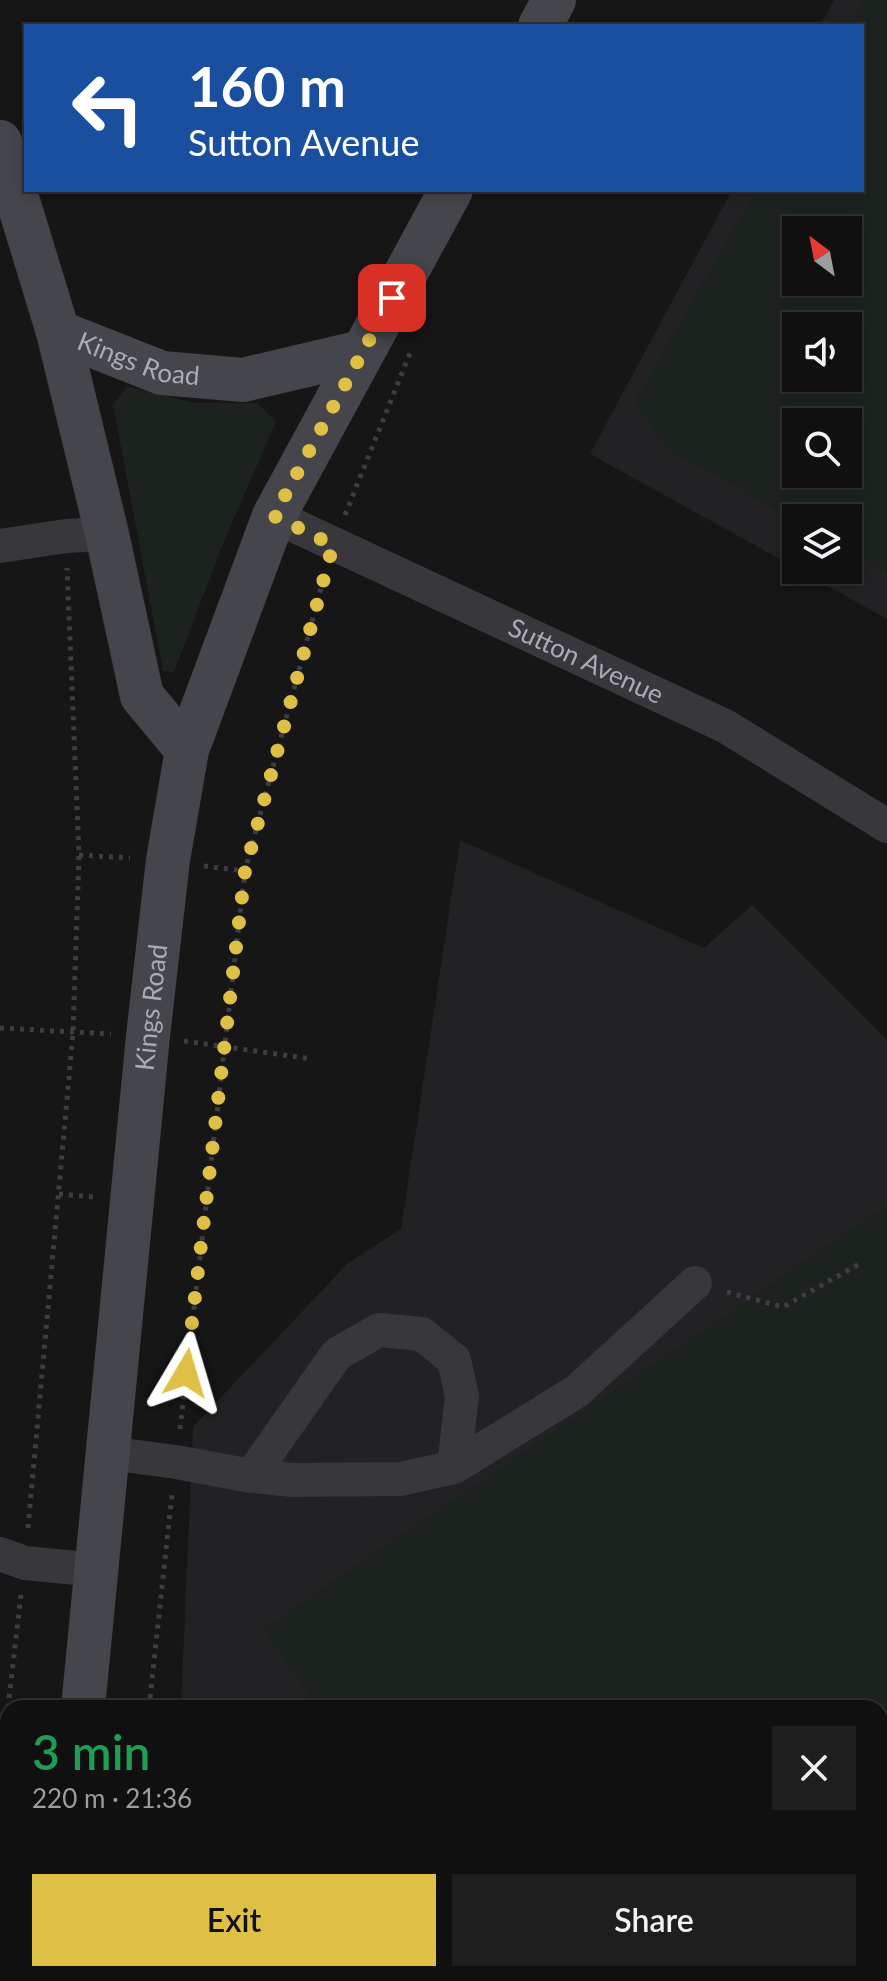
<!DOCTYPE html>
<html lang="en">
<head>
<meta charset="utf-8">
<style>
	:root { --surface:#101011; --page:#1e1e1f; --text:#f1f3f6; --muted:#9c9d9f; --line:#303031; --accent:#dfbf46 }
	body { margin:0; font-family:Lato,sans-serif; background:var(--page); color:var(--text); height:100vh; display:flex; flex-direction:column; font-size:30px; white-space:nowrap }
	* { box-sizing:border-box; margin:0 }
	p { font-size:26px; color:var(--muted) }
	.icon { flex:none; width:44px; height:44px; fill:none; stroke:currentColor; stroke-width:2; stroke-linecap:round; stroke-linejoin:round }
	.map { position:relative; flex:1; overflow:hidden }
	.drawer { position:absolute; left:0px; top:1700px; width:888px; height:282px; display:flex; flex-direction:column; background:var(--surface); border-radius:24px 24px 0 0; box-shadow:0 4px 12px #0003,0 0 0 2px var(--line) }
	.drawer>* { flex:none }
	.banner { position:absolute; left:24px; top:24px; width:840px; height:168px; border-radius:0px; box-shadow:0 4px 12px #0003,0 0 0 2px var(--line); background:#1a4fa0; color:#fff; overflow:hidden }
	.needle { width:52px; rotate:328deg }
	.tools { position:absolute; left:782px; top:216px; display:grid; gap:16px }
	.tools a { display:grid; place-items:center; width:80px; height:80px; border-radius:0px; background:var(--surface); box-shadow:0 4px 12px #0003,0 0 0 2px var(--line); font-size:40px }
	.pin { position:absolute; display:grid; place-items:center; width:68px; height:68px; color:#fff; margin:-34px; border-radius:16px; box-shadow:0 4px 12px #0006 }
	.me { position:absolute; width:88px; margin:-44px; rotate:7deg; stroke-linejoin:round; filter:drop-shadow(0 0 6px #0008) }
	.turn { display:flex; align-items:center; gap:28px; height:168px; padding:0 32px; font-size:36px }
	.turn .icon { width:104px; height:104px; stroke-width:2.5 }
	.turn b { display:block; font-size:56px; line-height:68px }
	.round { display:grid; place-items:center; flex:none; width:84px; height:84px; border-radius:0px; background:var(--page) }
	.head { display:flex; align-items:center; justify-content:space-between; height:136px; padding:0 32px }
	h1 { font-size:48px; font-weight:600; line-height:60px; color:#1e9e55 }
	.button { display:flex; gap:16px; margin-top:auto; padding:16px 32px }
	.button a { flex:1; height:92px; border-radius:0px; background:var(--accent); color:#111; font-size:32px; font-weight:600; line-height:92px; text-align:center }
	.button a+a { background:var(--page); color:var(--text) }
	.map>svg:first-child { display:block }
</style>
</head>
<body>
<div class="map">
<svg width="887" height="1981" viewBox="0 0 887 1981">
	<rect width="100%" height="100%" fill="#161617"/>
	<g fill="#222224" fill-rule="evenodd">
		<path d="M834 0H887V619L799 570H848V518H796V568L590 454 732 190H862V26H820ZM796 230H848V282H796ZM796 326H848V378H796ZM796 422H848V474H796Z"/>
		<polygon points="460,840 704,948 752,905 887,1040 887,1981 428,1981 423,1974 880,1974 880,1708 181,1708 193,1427 348,1263 401,1229"/>
	</g>
	<g fill="#1c221e" fill-rule="evenodd">
		<path d="M865 0H887V572L848 550V518H796V521L667 448 635 402 756 190H862V26H850ZM796 230H848V282H796ZM796 326H848V378H796ZM796 422H848V474H796Z"/>
		<polygon points="128,386 194,403 257,403 276,422 224,541 174,672 163,671 113,404"/>
		<polygon points="887,1205 887,1823 880,1828 880,1708 318,1708 263,1629"/>
		<polygon points="887,1930 887,1981 828,1981 836,1974 880,1974 880,1936"/>
		<polygon points="501,1974 665,1974 654,1981 506,1981"/>
	</g>
	<g fill="none" stroke-linecap="round" stroke-linejoin="round">
		<g stroke="#3d3e43" stroke-width="5" stroke-dasharray="4 6" stroke-linecap="butt">
			<polyline points="345,515 410,353"/>
			<polyline points="79,855 130,858"/>
			<polyline points="204,866 245,871"/>
			<polyline points="0,1028 111,1034"/>
			<polyline points="184,1041 312,1059"/>
			<polyline points="59,1194 94,1197"/>
			<polyline points="727,1292 783,1307 861,1263"/>
			<polyline points="180,1429 245,871 324,577"/>
			<polyline points="28,1528 73,1033 79,855 67,568"/>
			<polyline points="8,1708 21,1594"/>
			<polyline points="149,1708 172,1494"/>
			<polyline points="0,1783 8,1712"/>
			<polyline points="401,1974 407,1981"/>
			<polyline points="116,1981 116,1974"/>
		</g>
		<g stroke="#37373c" stroke-width="34">
			<path id="s1" d="M274 516 725 726 887 826"/>
			<polyline points="0,546 66,536 107,534"/>
			<polyline points="108,1453 176,1462 251,1476 293,1480 401,1479 454,1467 577,1391 695,1283"/>
			<polyline points="251,1476 337,1354 379,1330 422,1334 454,1360 462,1396 454,1467"/>
			<polyline points="0,1554 25,1563 97,1570"/>
			<polyline points="207,1981 208,1976"/>
		</g>
		<g stroke="#45464c" stroke-width="44">
			<polyline points="540,26 554,0"/>
			<polyline points="0,142 58,332 107,534 142,696 187,750"/>
			<path id="s2" d="M58 332 162 373 243 380 362 352"/>
			<path id="s3" d="M83 1708 148 1036 168 860 187 750 274 516 451 190"/>
			<polyline points="48,1981 49,1974"/>
		</g>
	</g>
	<g fill="none" stroke-linecap="round" stroke-linejoin="round">
		<polyline stroke="#dfbf46" stroke-width="14" stroke-dasharray="0 25.2" points="186,1373 245,871 333,545 274,516 392,298"/>
	</g>
	<g text-anchor="middle" stroke-width="8" stroke-linejoin="round" paint-order="stroke">
		<g font-size="26" fill="#a9abb6" stroke="#111112">
			<text dy="9" stroke="none"><textPath href="#s2" startOffset="86">Kings Road</textPath></text>
			<text dy="9" stroke="none"><textPath href="#s1" startOffset="344">Sutton Avenue</textPath></text>
			<text dy="9" stroke="none"><textPath href="#s3" startOffset="704">Kings Road</textPath></text>
		</g>
	</g>
</svg>
<div class="tools">
<a><svg class="needle" viewBox="-14 -14 28 28"><path d="M0-13l5 13h-10z" fill="#e53935"/><path d="M0 13l5-13h-10z" fill="#9c9d9f"/></svg></a>
<a><svg class="icon" aria-label="sound" viewBox="0 0 24 24"><path d="M4 9h4l5-4v14l-5-4H4zM17 9q2 3 0 6"/></svg></a>
<a><svg class="icon" aria-label="search" viewBox="0 0 24 24"><circle cx="10" cy="10" r="6"/><path d="M15 15l6 6"/></svg></a>
<a><svg class="icon" aria-label="layers" viewBox="0 0 24 24"><path d="M12 4l9 5-9 5-9-5zM3 14l9 5 9-5"/></svg></a>
</div>
<div class="pin" style="left:392px;top:298px;background:#d93025"><svg class="icon" aria-label="arrive" viewBox="0 0 24 24"><path d="M6 21V4h12l-3 4 3 4H6"/></svg></div>
<svg class="me" style="left:186px;top:1373px" viewBox="-20 -20 40 40"><path d="M0-17L14 15 0 8-14 15z" fill="#dfbf46" stroke="#fff" stroke-width="4"/></svg>
<div class="banner">
<div class="turn"><svg class="icon" aria-label="left" viewBox="0 0 24 24"><path d="M17 20v-9H6M10 6l-5 5 5 5"/></svg><div><b>160 m</b>Sutton Avenue</div></div>
</div>
<section class="drawer">
<div class="head"><div><h1>3 min</h1><p>220 m · 21:36</p></div><a class="round"><svg class="icon" aria-label="close" viewBox="0 0 24 24"><path d="M6 6l12 12M18 6L6 18"/></svg></a></div>
<div class="button"><a>Exit</a><a>Share</a></div>
</section>
</div>
</body>
</html>
